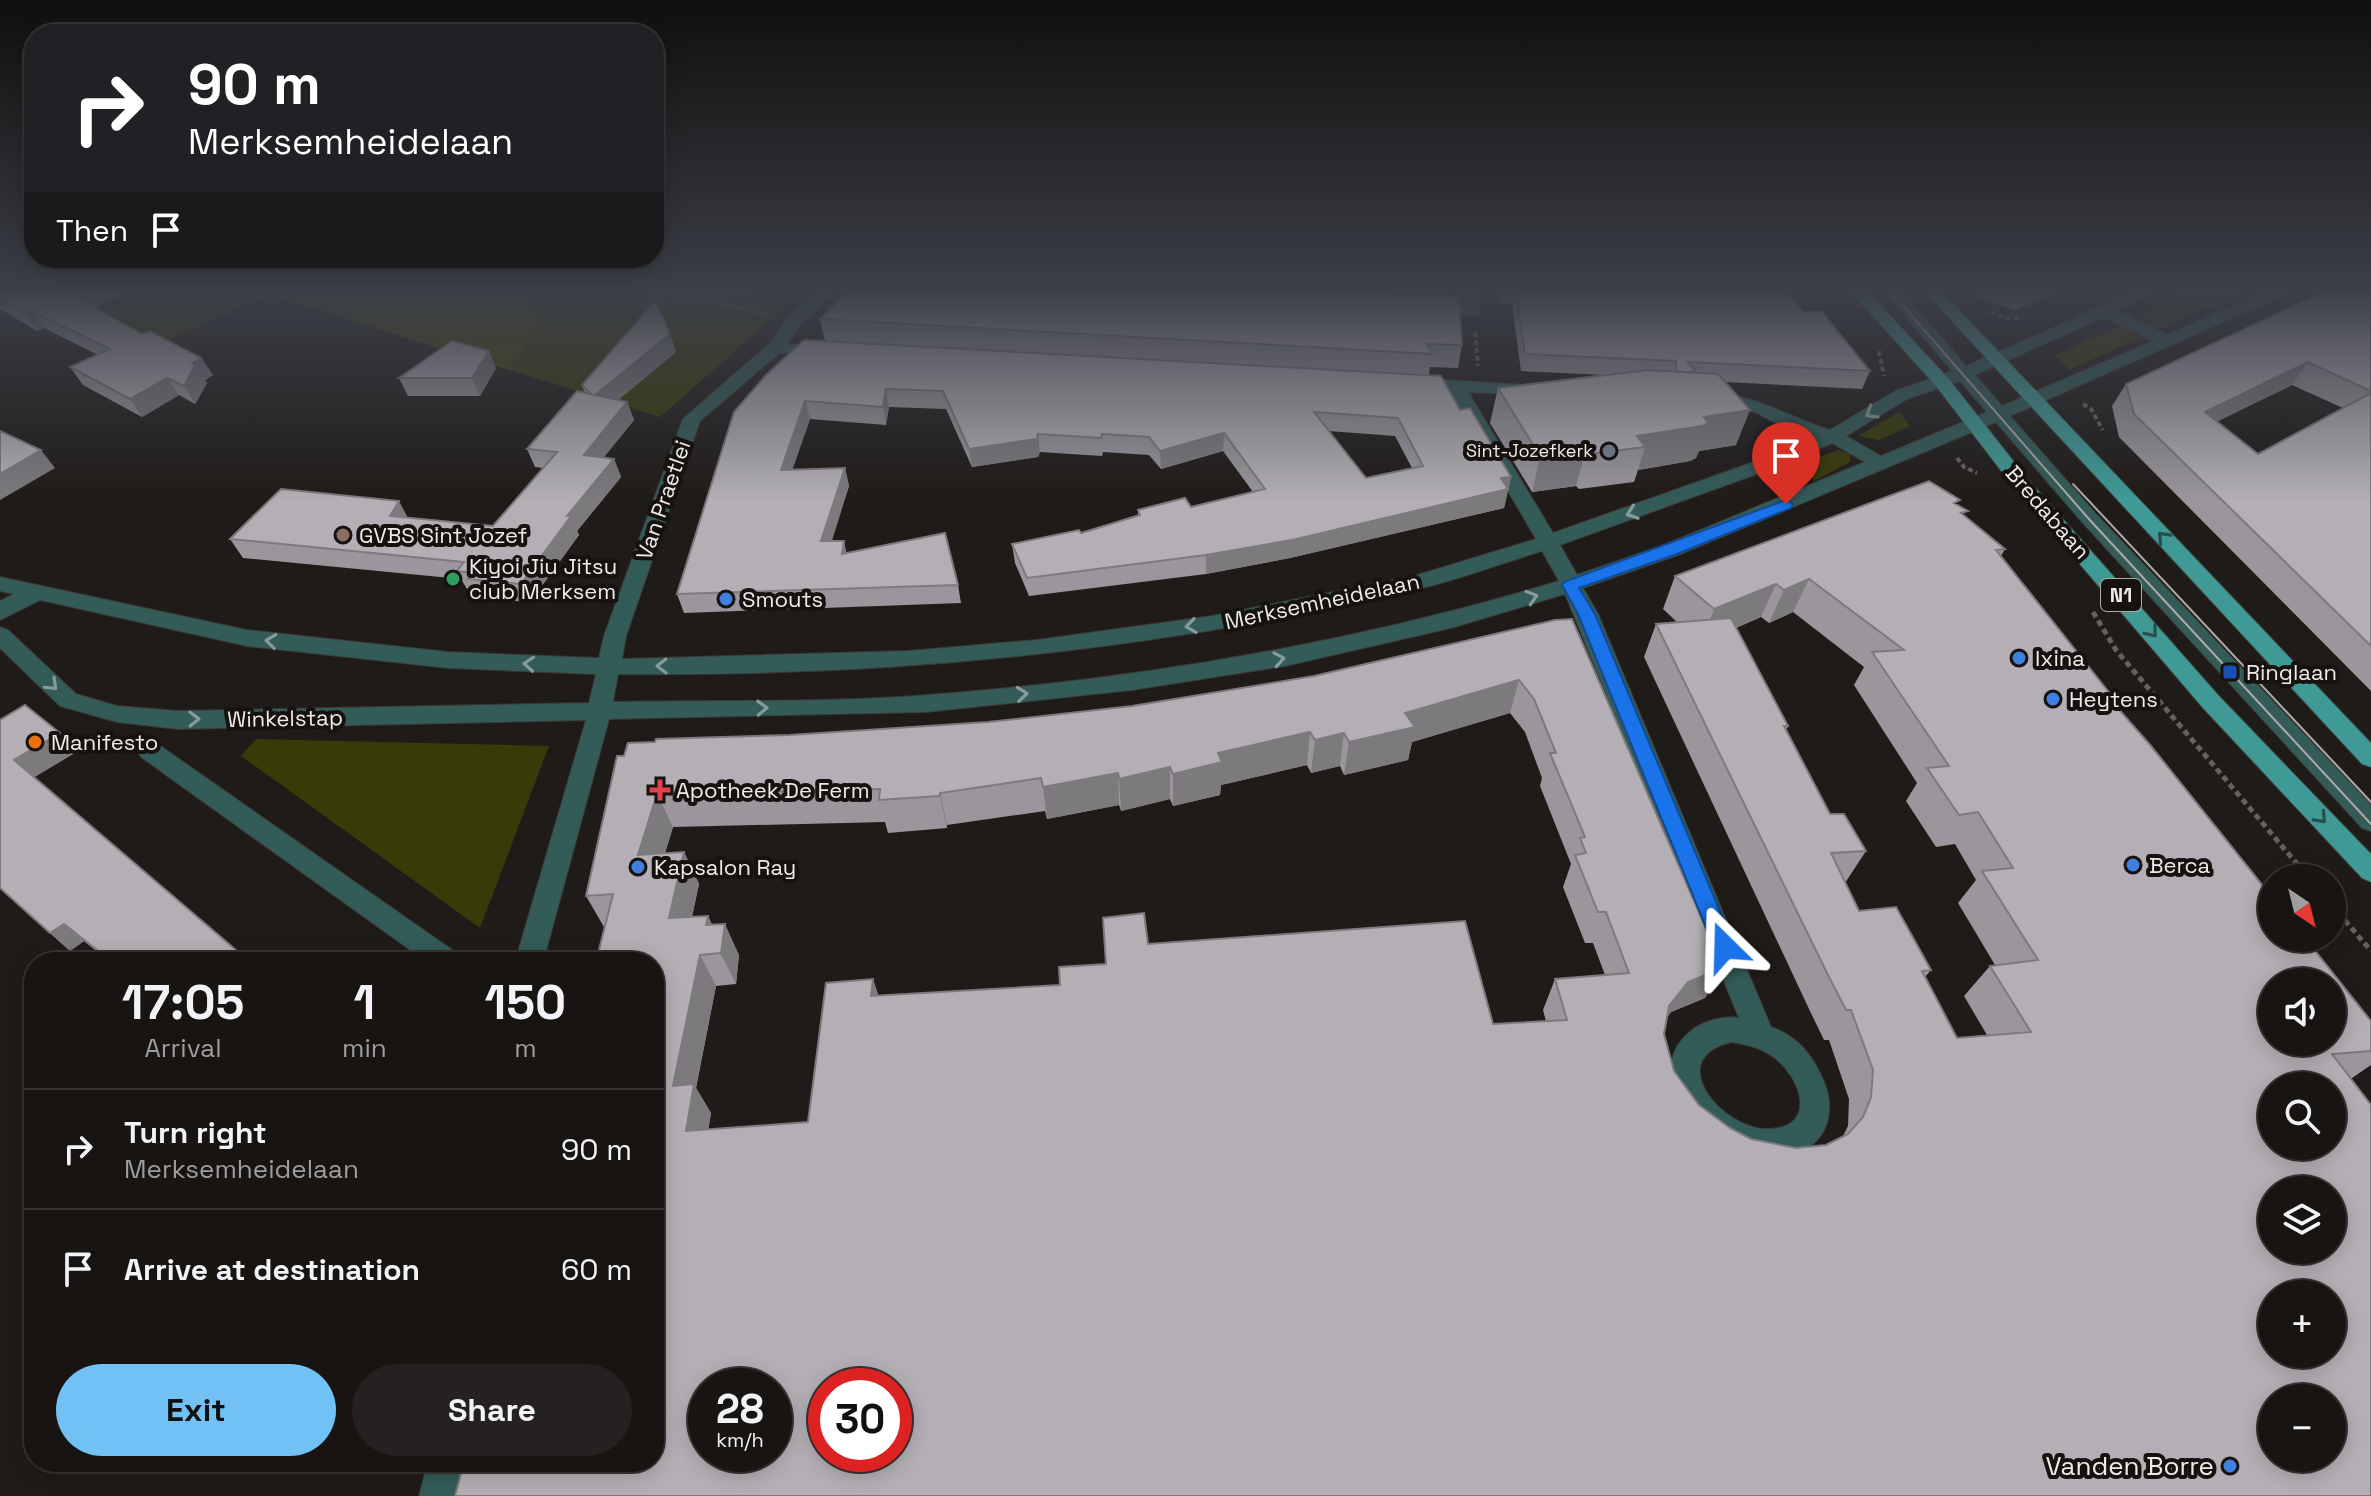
<!DOCTYPE html>
<html lang="en">
<head>
<meta charset="utf-8">
<style>
	:root { --surface:#171412; --page:#242120; --text:#f1f3f6; --muted:#9e9e9f; --line:#363332; --accent:#71c1f5 }
	body { margin:0; font-family:"Space Grotesk",sans-serif; background:var(--page); color:var(--text); height:100vh; display:flex; flex-direction:column; font-size:30px; white-space:nowrap }
	* { box-sizing:border-box; margin:0 }
	p { font-size:26px; color:var(--muted) }
	.icon { flex:none; width:44px; height:44px; fill:none; stroke:currentColor; stroke-width:2; stroke-linecap:round; stroke-linejoin:round }
	.map { position:relative; flex:1; overflow:hidden }
	.side { position:absolute; left:24px; top:952px; width:640px; height:520px; display:flex; flex-direction:column; background:var(--surface); border-radius:32px; box-shadow:0 4px 20px #0003,0 0 0 2px var(--line) }
	.side>* { flex:none }
	.top-card { position:absolute; left:24px; top:24px; width:640px; height:244px; border-radius:32px; box-shadow:0 4px 20px #0003,0 0 0 2px var(--line); background:#202124; color:#fff; overflow:hidden }
	.needle { width:52px; rotate:145deg }
	.controls { position:absolute; left:2258px; top:864px; display:grid; gap:16px }
	.controls a { display:grid; place-items:center; width:88px; height:88px; border-radius:50%; background:var(--surface); box-shadow:0 4px 20px #0003,0 0 0 2px var(--line); font-size:40px }
	.speed { position:absolute; left:688px; top:1368px; display:flex; gap:16px; font-size:40px; font-weight:700; text-align:center }
	.speed>* { display:grid; place-content:center; width:104px; height:104px; border-radius:50%; background:var(--surface); box-shadow:0 4px 20px #0003,0 0 0 2px var(--line); line-height:1 }
	.speed small { font-size:20px; font-weight:400 }
	.speed .limit { border:12px solid #d22; background:#fff; color:#111 }
	.pin { position:absolute; display:grid; place-items:center; width:68px; height:68px; color:#fff; margin:-82px -34px; border-radius:50% 50% 50% 0; rotate:-45deg; box-shadow:0 0 8px #0007 }
	.pin .icon { rotate:45deg }
	.me { position:absolute; width:88px; margin:-44px; rotate:338deg; stroke-linejoin:round; filter:drop-shadow(0 0 6px #0008) }
	.turn { display:flex; align-items:center; gap:28px; height:168px; padding:0 32px; font-size:36px }
	.turn .icon { width:104px; height:104px; stroke-width:2.5 }
	.turn b { display:block; font-size:56px; line-height:68px }
	.then { display:flex; align-items:center; height:76px; padding:0 32px; background:#0003; gap:16px; font-size:30px }
	.eta { display:flex; justify-content:space-evenly; align-items:center; height:136px; text-align:center }
	.eta b { font-size:48px; font-weight:600; line-height:56px }
	.action { display:flex; gap:16px; margin-top:auto; padding:16px 32px }
	.action a { flex:1; height:92px; border-radius:48px; background:var(--accent); color:#111; font-size:32px; font-weight:600; line-height:92px; text-align:center }
	.action a+a { background:var(--page); color:var(--text) }
	ul { padding:0; list-style:none }
	li { display:flex; align-items:center; gap:24px; height:120px; padding:0 32px; border-top:2px solid var(--line) }
	li div { flex:1 }
	li b { display:block; font-size:30px }
	li em { font-style:normal }
	.map>svg:first-child { display:block }
</style>
</head>
<body>
<div class="map">
<svg width="2371" height="1496" viewBox="0 0 2371 1496">
	<rect width="100%" height="100%" fill="#1f1b18"/>
	<g fill="#383a07">
		<polygon points="152,292 233,292 239,294 240,308 159,344 106,311"/>
		<polygon points="260,292 747,292 792,301 660,417"/>
		<polygon points="2176,292 2244,292 2155,331 2135,321"/>
		<polygon points="2120,326 2141,337 2069,370 2055,355"/>
		<polygon points="1899,412 1910,426 1879,440 1858,436"/>
		<polygon points="1839,450 1850,454 1850,462 1814,481 1808,461"/>
		<polygon points="256,739 549,746 480,928 241,756"/>
	</g>
	<polygon fill="#454604" points="260,292 531,292 526,301 542,318 510,370"/>
	<g fill="none" stroke-linecap="round" stroke-linejoin="round">
		<defs>
			<g id="minor">
				<path d="M818 292H835L803 322 787 344 831 347 834 351 831 355 779 353 700 421 626 636 622 659 908 651 1037 640 1212 616 1414 576 1536 539 1449 390 1407 387 1404 383 1407 379 1413 378 1542 386 1545 390 1536 395 1468 392 1553 533 1765 458 1815 437 1791 431 1755 412 1706 404 1703 400 1706 396C1744 387 1793 420 1830 430L1895 391 1952 371 1885 292H1902L1966 366 2135 292H2156L2118 311 2167 335 2265 292H2286L2284 295 2010 416 2096 514 2371 805V831L2362 828 2082 522 1996 422 1678 555 1583 588 1598 614 1771 1027C1799 1037 1813 1056 1824 1082 1833 1103 1831 1129 1813 1144 1750 1199 1619 1089 1692 1030 1704 1021 1724 1015 1739 1018L1565 594 1451 628 1285 666 1132 690 926 712 609 719 543 962H515L586 720 178 729 117 722 60 706 0 648V627L8 630 76 694 117 706 178 711 589 703 596 674 448 668 247 646 40 600 0 620V601L14 594 0 591V577L247 630 448 652 599 658 604 636 683 419 769 344 791 314ZM2104 317 2153 341 2002 406 1975 375ZM1960 381 1987 412 1881 456 1846 436 1907 399ZM1832 443 1865 462 1664 545 1577 575 1560 545 1779 466ZM1542 551 1559 581C1353 643 1142 679 928 695 825 703 716 700 613 702L618 674C886 677 1154 651 1415 590 1458 580 1500 564 1542 551ZM1732 1042C1746 1045 1760 1047 1772 1056 1801 1076 1819 1127 1769 1129 1723 1131 1661 1058 1732 1042Z"/>
				<polygon points="1460,292 1476,292 1480,312 1478,316 1429,315 1421,310 1429,305 1463,307"/>
				<polygon points="150,742 159,745 458,954 462,962 427,962 141,757 138,751 141,745"/>
				<polygon points="428,1462 464,1462 455,1496 419,1496"/>
			</g>
			<g id="major">
				<polygon points="1851,292 1868,292 1948,378 2026,477 2219,696 2371,854 2371,882 2362,878 2203,708 2012,485 1936,386"/>
				<polygon points="1925,292 1942,292 2371,743 2371,767 2362,764"/>
			</g>
		</defs>
		<use href="#minor" stroke="#3c3835" stroke-width="2"/>
		<use href="#major" stroke="#3c3835" stroke-width="2"/>
		<g stroke="#65615f" stroke-width="4" stroke-dasharray="5 3" stroke-linecap="butt">
			<path d="M666 292C699 302 733 305 768 315"/>
			<polyline points="240,301 287,292"/>
			<polyline points="1991,312 2005,318 2023,318"/>
			<polyline points="1475,332 1478,366"/>
			<polyline points="1879,351 1884,376"/>
			<polyline points="2083,404 2091,409 2103,430"/>
			<polyline points="1957,458 1964,467 1977,473"/>
		</g>
		<g stroke="#65615f" stroke-width="5" stroke-dasharray="6 4" stroke-linecap="butt">
			<polyline points="2093,612 2116,650 2309,878"/>
			<polyline points="2332,905 2371,951"/>
		</g>
		<use href="#minor" fill="#335b58" fill-rule="evenodd"/>
		<use href="#major" fill="#3f9a95" fill-rule="evenodd"/>
		<g stroke="#ada9a7" stroke-width="2">
			<polyline points="1891,292 2088,518 2371,824"/>
			<polyline points="2073,484 2371,802"/>
		</g>
	</g>
	<g fill="#9a969b" fill-rule="evenodd">
		<polygon points="0,292 95,308 142,334 201,358 213,375 205,380 207,383 195,404 179,395 142,417 83,385 70,367 98,355 44,328 37,331 0,309"/>
		<polygon points="1498,292 1787,292 1803,312 1870,371 1862,389 1725,382 1736,445 1699,451 1696,458 1690,461 1638,470 1634,482 1579,489 1576,486 1532,492 1490,423 1498,388 1606,375 1521,371 1512,304 1500,303"/>
		<polygon points="1976,292 2059,292 2015,310 1983,299"/>
		<path d="M2371 292V691L2119 437 2112 406 2126 384ZM2292 385 2343 408 2258 454 2217 421Z"/>
		<path d="M820 319 1462 345 1458 368 1430 367 1429 375 1460 410 1511 477 1504 508 1290 558 1206 574 1029 596 1015 563 1012 544 1081 533 1138 515V510L1191 507 1253 492 1223 451 1161 469 1149 455 1103 452 1102 456 1040 452 1038 457 972 467 946 409 889 407 886 425 810 419 792 470 845 468 849 486 831 541 847 553 958 585 961 603 684 613 677 594 825 341ZM1329 431 1395 436 1412 468 1366 478Z"/>
		<polygon points="676,352 618,400 627,402 634,420 604,457 614,459 621,477 577,531 579,535 530,602 478,598 475,590 467,589 461,579 243,558 230,539 408,518 493,526 543,468 535,467 527,449 585,393 582,385"/>
		<polygon points="496,368 480,396 408,396 399,378"/>
		<path d="M1957 505 1965 516 2005 549 2001 556 2119 705 2117 708 2371 1021V1065L2352 1078 654 1462 604 927 586 896 617 756 790 735 988 722 1132 706 1314 676 1555 620 1723 968 1705 998 1671 1012 1666 1019 1664 1034 1674 1071 1699 1105 1730 1128 1751 1139 1796 1148 1826 1145 1843 1136 1848 1126 1849 1099 1829 1040H1824L1809 1009 1644 657 1656 624 1677 622 1663 609 1675 576ZM1793 612 1864 667 1854 685 1917 783 1906 801 1936 847 1955 844 1976 880 1958 903 1995 965 1990 966 1964 996 1987 1035 1957 1038 1925 977 1931 970 1859 911 1845 883 1866 851 1830 814 1786 731 1788 726 1736 628 1761 617 1769 623ZM1510 713 1525 732 1542 778 1540 786 1571 864 1563 887 1585 943H1593L1605 975 1555 979 1543 1010 1546 1021 1493 1024 1148 944 1060 985 878 996 873 979 808 1122 708 1129 711 1113 696 1088 716 986 736 984 739 955 712 925 708 916 692 917 699 884 684 852 665 853 673 827 885 822 888 833 947 828V825L1045 811 1047 819 1119 805 1121 811 1170 799 1173 806 1220 795 1221 785 1307 765 1311 773 1340 766 1344 775 1408 760 1412 742Z"/>
		<polygon points="0,720 60,733 78,751 34,777 250,962 110,962 84,941 70,951 50,933"/>
	</g>
	<g fill="#7d7a7e">
		<polygon points="80,292 131,292 84,312 72,295"/>
		<polygon points="2027,292 2059,292 2015,310 2024,293"/>
		<polygon points="32,311 44,328 37,331 25,313"/>
		<polygon points="670,334 676,352 602,413 595,395"/>
		<polygon points="489,351 496,368 480,396 472,378"/>
		<polygon points="201,358 213,375 205,380 207,383 195,404 184,386 192,363"/>
		<polygon points="2308,362 2292,385 2190,435 2205,412"/>
		<polygon points="167,378 179,395 142,417 130,399"/>
		<polygon points="886,389 889,407 886,425 883,407"/>
		<polygon points="805,401 810,419 786,488 781,470"/>
		<polygon points="627,402 634,420 591,473 584,455"/>
		<polygon points="1750,410 1736,445 1699,451 1696,458 1690,461 1638,470 1645,447 1637,436 1704,417"/>
		<polygon points="1224,433 1223,451 1161,469 1160,451"/>
		<polygon points="1038,434 1040,452 1038,457 972,467 969,449"/>
		<polygon points="41,450 55,468 0,500 0,474"/>
		<polygon points="1586,450 1576,486 1532,492 1540,456"/>
		<polygon points="614,459 621,477 577,531 579,535 530,602 521,584 567,516"/>
		<polygon points="845,468 849,486 826,560 821,541"/>
		<polygon points="1511,477 1504,508 1290,558 1206,574 1206,555 1501,478"/>
		<polygon points="399,501 409,520 390,516"/>
		<polygon points="844,541 848,559 842,554"/>
		<polygon points="1809,579 1793,612 1769,623 1784,590"/>
		<polygon points="1776,584 1761,617 1701,643 1714,609"/>
		<polygon points="1519,680 1510,713 1412,742 1408,760 1344,775 1349,742 1405,713"/>
		<polygon points="1310,732 1307,765 1221,785 1220,795 1173,806 1173,774 1218,753"/>
		<polygon points="60,733 78,751 33,778 14,760"/>
		<polygon points="1344,733 1340,766 1311,773 1315,740"/>
		<polygon points="1170,767 1170,799 1121,811 1119,779"/>
		<polygon points="1118,773 1119,805 1047,819 1043,787"/>
		<polygon points="940,793 947,825 947,828 940,796"/>
		<polygon points="657,794 673,827 655,886 638,855"/>
		<polygon points="684,852 699,884 685,949 669,918"/>
		<polygon points="708,916 722,945 725,924 739,955 736,984 706,925"/>
		<polygon points="64,924 84,941 70,951 50,933"/>
		<polygon points="700,955 716,986 696,1088 711,1113 704,1158 686,1131 673,1086"/>
		<polygon points="1723,968 1705,998 1671,1012 1652,1036 1669,1006 1688,982"/>
		<polygon points="873,979 883,1009 871,996"/>
	</g>
	<g fill="#b3afb4" stroke="#7d7a7e" stroke-width="2" fill-rule="evenodd">
		<polygon points="0,292 80,292 72,295 142,334 150,331 201,358 192,363 195,365 184,386 167,378 130,399 70,367 110,349 32,311 25,313 0,299"/>
		<polygon points="848,292 1357,292 1459,297 1462,345 1427,344 1432,354 820,319"/>
		<polygon points="1516,292 1787,292 1803,312 1822,312 1870,371 1688,362 1697,373 1676,371 1676,361 1525,354"/>
		<polygon points="2324,292 2371,292 2371,391 2308,362 2205,412 2258,454 2371,393 2371,646 2134,414 2126,384"/>
		<polygon points="655,301 670,334 595,395 627,402 584,455 614,459 567,516 571,516 521,584 468,579 474,573 457,571 464,562 230,539 281,489 399,501 390,516 493,526 557,452 527,449 577,391 591,394 582,385"/>
		<path d="M804 340 1441 376 1460 410 1470 408 1511 477 1501 478 1508 489 1292 540 1206 555 1027 578 1012 544 1079 530 1081 533 1140 515 1138 510 1185 498 1191 507 1265 489 1224 433 1160 451 1149 437 1102 434 1101 438 1038 434 1037 439 969 449 943 391 886 389 883 407 805 401 781 470 845 468 821 541H844L842 554 945 533 958 585 677 594 734 412 765 376ZM1314 412 1398 418 1423 466 1366 478Z"/>
		<polygon points="452,341 489,351 472,378 399,378"/>
		<polygon points="1648,370 1718,374 1750,410 1704,417 1709,423 1702,426 1637,436 1645,447 1589,454 1586,450 1540,456 1498,388"/>
		<polygon points="0,431 41,450 0,474"/>
		<path d="M1929 481 1960 500 1954 503 1968 511 1961 513 2005 549 1996 550 2119 705H2115L2151 746 2272 897V938H2305L2371 1021V1051L2332 1054 2371 1105V1496H455L464 1462H654V962H596L613 894 586 896 617 756H624L628 743 655 742 656 739 790 735 988 722 1132 706 1314 676 1555 620 1572 619 1723 968 1688 982 1669 1006 1664 1034 1674 1071 1699 1105 1730 1128 1751 1139 1796 1148 1826 1145 1848 1134 1863 1117 1871 1097 1873 1070 1851 1010H1846L1830 979 1656 624 1731 618 1788 726H1784L1830 814H1844L1866 851 1831 853 1859 911 1896 907 1931 970 1922 971 1957 1038 2031 1032 1990 966 2038 960 1982 871 2013 868 1978 812 1959 815 1927 768 1949 766 1872 652 1904 650 1809 579 1784 590 1776 584 1714 609 1675 576ZM1519 680 1534 699 1556 753H1550L1585 837 1580 838 1586 853 1575 855 1598 912H1606L1629 973 1555 979 1567 1020 1493 1024 1465 921 1148 944 1144 913 1103 918 1106 964 1059 967 1060 985 871 996 873 979 826 983 808 1122 686 1131 694 1084 673 1086 700 955 721 953 725 924 706 925 708 916 669 918 684 852 638 855 657 794 880 789 879 800 940 796V793L1041 778 1043 787 1118 773 1119 779 1170 767 1173 774 1222 762 1218 753 1310 732 1315 740 1344 733 1349 742 1415 727 1405 713ZM2272 982H2332V1042H2272ZM2272 1086H2332V1146H2272ZM2272 1190H2332V1250H2272ZM2272 1294H2332V1354H2272ZM706 1386H774V1454H706ZM826 1386H894V1454H826ZM2272 1398H2332V1458H2272Z"/>
		<polygon points="25,705 60,733 14,760 250,962 112,962 64,924 50,933 0,888 0,720"/>
	</g>
	<defs><path id="oneway-chevron" d="M-2-3.5L2.5 0L-2 3.5" fill="none" stroke-width="1.6" stroke-linecap="round" stroke-linejoin="round" transform="scale(2)"/></defs>
	<g stroke="#879c99">
		<use href="#oneway-chevron" transform="translate(1871 413) rotate(149)"/>
		<use href="#oneway-chevron" transform="translate(1632 513) rotate(161)"/>
		<use href="#oneway-chevron" transform="translate(1532 597) rotate(-17)"/>
		<use href="#oneway-chevron" transform="translate(1191 626) rotate(172)"/>
		<use href="#oneway-chevron" transform="translate(271 641) rotate(-173)"/>
		<use href="#oneway-chevron" transform="translate(1279 659) rotate(-10)"/>
		<use href="#oneway-chevron" transform="translate(529 664) rotate(-176)"/>
		<use href="#oneway-chevron" transform="translate(662 666) rotate(179)"/>
		<use href="#oneway-chevron" transform="translate(52 685) rotate(44)"/>
		<use href="#oneway-chevron" transform="translate(1022 694) rotate(-6)"/>
		<use href="#oneway-chevron" transform="translate(762 708) rotate(-2)"/>
		<use href="#oneway-chevron" transform="translate(194 719) rotate(-1)"/>
	</g>
	<g stroke="#284f4c">
		<use href="#oneway-chevron" transform="translate(2163 537) rotate(-133)"/>
		<use href="#oneway-chevron" transform="translate(2152 632) rotate(51)"/>
		<use href="#oneway-chevron" transform="translate(2321 818) rotate(47)"/>
	</g>
	<linearGradient id="sky" x2="0" y2="1"><stop stop-color="#110f0d"/><stop offset="0.58" stop-color="#3c3f48"/><stop offset="1" stop-color="#3c3f48" stop-opacity="0"/></linearGradient>
	<rect width="2371" height="501" fill="url(#sky)"/>
	<polygon fill="#1a73e8" stroke="#114b97" stroke-width="2" points="1786,500 1793,504 1791,508 1677,554 1579,588 1595,614 1735,947 1732,953 1725,956 1717,953 1714,947 1578,614 1562,585 1564,582"/>
	<circle fill="#6b7280" stroke="#161210" stroke-width="3" cx="1609" cy="451" r="8"/>
	<circle fill="#8d6e63" stroke="#161210" stroke-width="3" cx="343" cy="535" r="8"/>
	<circle fill="#2e9e5b" stroke="#161210" stroke-width="3" cx="453" cy="579" r="8"/>
	<g fill="#3f7fe0" stroke="#161210" stroke-width="3">
		<circle cx="726" cy="599" r="8"/>
		<circle cx="2019" cy="658" r="8"/>
		<circle cx="2053" cy="699" r="8"/>
		<circle cx="2133" cy="865" r="8"/>
		<circle cx="638" cy="867" r="8"/>
		<circle cx="2230" cy="1466" r="8"/>
	</g>
	<rect fill="#1a4fb4" stroke="#161210" stroke-width="3" x="2222" y="664" width="16" height="16" rx="4"/>
	<circle fill="#e8710a" stroke="#161210" stroke-width="3" cx="35" cy="742" r="8"/>
	<path fill="#e0444e" stroke="#161210" stroke-width="3" d="M656 778h8v8h8v8h-8v8h-8v-8h-8v-8h8z"/>
	<g text-anchor="middle" stroke-width="8" stroke-linejoin="round" paint-order="stroke">
		<g font-size="18" fill="#eeebe9" stroke="#161210" text-anchor="end">
			<text x="1593" y="457">Sint-Jozefkerk</text>
		</g>
		<rect fill="#161210" stroke="#adaaa8" stroke-width="2" x="2101" y="579" width="40" height="32" rx="6"/>
		<g font-size="20" font-weight="bold" fill="#eeebe9">
			<text x="2121" y="602">N1</text>
		</g>
		<g font-size="22" fill="#eeebe9" stroke="#161210">
			<text transform="translate(663 500) rotate(-71)" y="8">Van Praetlei</text>
			<text transform="translate(2048 512) rotate(49)" y="8">Bredabaan</text>
			<text transform="translate(1322 601) rotate(-12)" y="8">Merksemheidelaan</text>
			<text transform="translate(285 718) rotate(-1)" y="8">Winkelstap</text>
		</g>
		<g font-size="22" fill="#eeebe9" stroke="#161210" text-anchor="start">
			<text x="359" y="543">GVBS Sint Jozef</text>
			<text x="469" y="574">Kiyoi Jiu Jitsu<tspan x="469" dy="25">club Merksem</tspan></text>
			<text x="742" y="607">Smouts</text>
			<text x="2035" y="666">Ixina</text>
			<text x="2246" y="680">Ringlaan</text>
			<text x="2069" y="707">Heytens</text>
			<text x="51" y="750">Manifesto</text>
			<text x="676" y="798">Apotheek De Ferm</text>
			<text x="2149" y="873">Berca</text>
			<text x="654" y="875">Kapsalon Ray</text>
		</g>
		<g font-size="26" fill="#eeebe9" stroke="#161210" text-anchor="end">
			<text x="2214" y="1475">Vanden Borre</text>
		</g>
	</g>
</svg>
<div class="controls">
<a><svg class="needle" viewBox="-14 -14 28 28"><path d="M0-13l5 13h-10z" fill="#e53935"/><path d="M0 13l5-13h-10z" fill="#9e9e9f"/></svg></a>
<a><svg class="icon" aria-label="sound" viewBox="0 0 24 24"><path d="M4 9h4l5-4v14l-5-4H4zM17 9q2 3 0 6"/></svg></a>
<a><svg class="icon" aria-label="search" viewBox="0 0 24 24"><circle cx="10" cy="10" r="6"/><path d="M15 15l6 6"/></svg></a>
<a><svg class="icon" aria-label="layers" viewBox="0 0 24 24"><path d="M12 4l9 5-9 5-9-5zM3 14l9 5 9-5"/></svg></a>
<a>+</a>
<a>−</a>
</div>
<div class="speed"><div>28<small>km/h</small></div><div class="limit">30</div></div>
<div class="pin" style="left:1786px;top:504px;background:#d93025"><svg class="icon" aria-label="arrive" viewBox="0 0 24 24"><path d="M6 21V4h12l-3 4 3 4H6"/></svg></div>
<svg class="me" style="left:1725px;top:947px" viewBox="-20 -20 40 40"><path d="M0-17L14 15 0 8-14 15z" fill="#1a73e8" stroke="#fff" stroke-width="4"/></svg>
<div class="top-card">
<div class="turn"><svg class="icon" aria-label="right" viewBox="0 0 24 24"><path d="M7 20v-9h11M14 6l5 5-5 5"/></svg><div><b>90 m</b>Merksemheidelaan</div></div>
<div class="then">Then<svg class="icon" aria-label="arrive" viewBox="0 0 24 24"><path d="M6 21V4h12l-3 4 3 4H6"/></svg></div>
</div>
<section class="side">
<div class="eta">
<div><b>17:05</b><p>Arrival</p></div>
<div><b>1</b><p>min</p></div>
<div><b>150</b><p>m</p></div>
</div>
<ul>
<li><svg class="icon" aria-label="right" viewBox="0 0 24 24"><path d="M7 20v-9h11M14 6l5 5-5 5"/></svg><div><b>Turn right</b><p>Merksemheidelaan</p></div><em>90 m</em></li>
<li><svg class="icon" aria-label="arrive" viewBox="0 0 24 24"><path d="M6 21V4h12l-3 4 3 4H6"/></svg><div><b>Arrive at destination</b></div><em>60 m</em></li>
</ul>
<div class="action"><a>Exit</a><a>Share</a></div>
</section>
</div>
</body>
</html>
